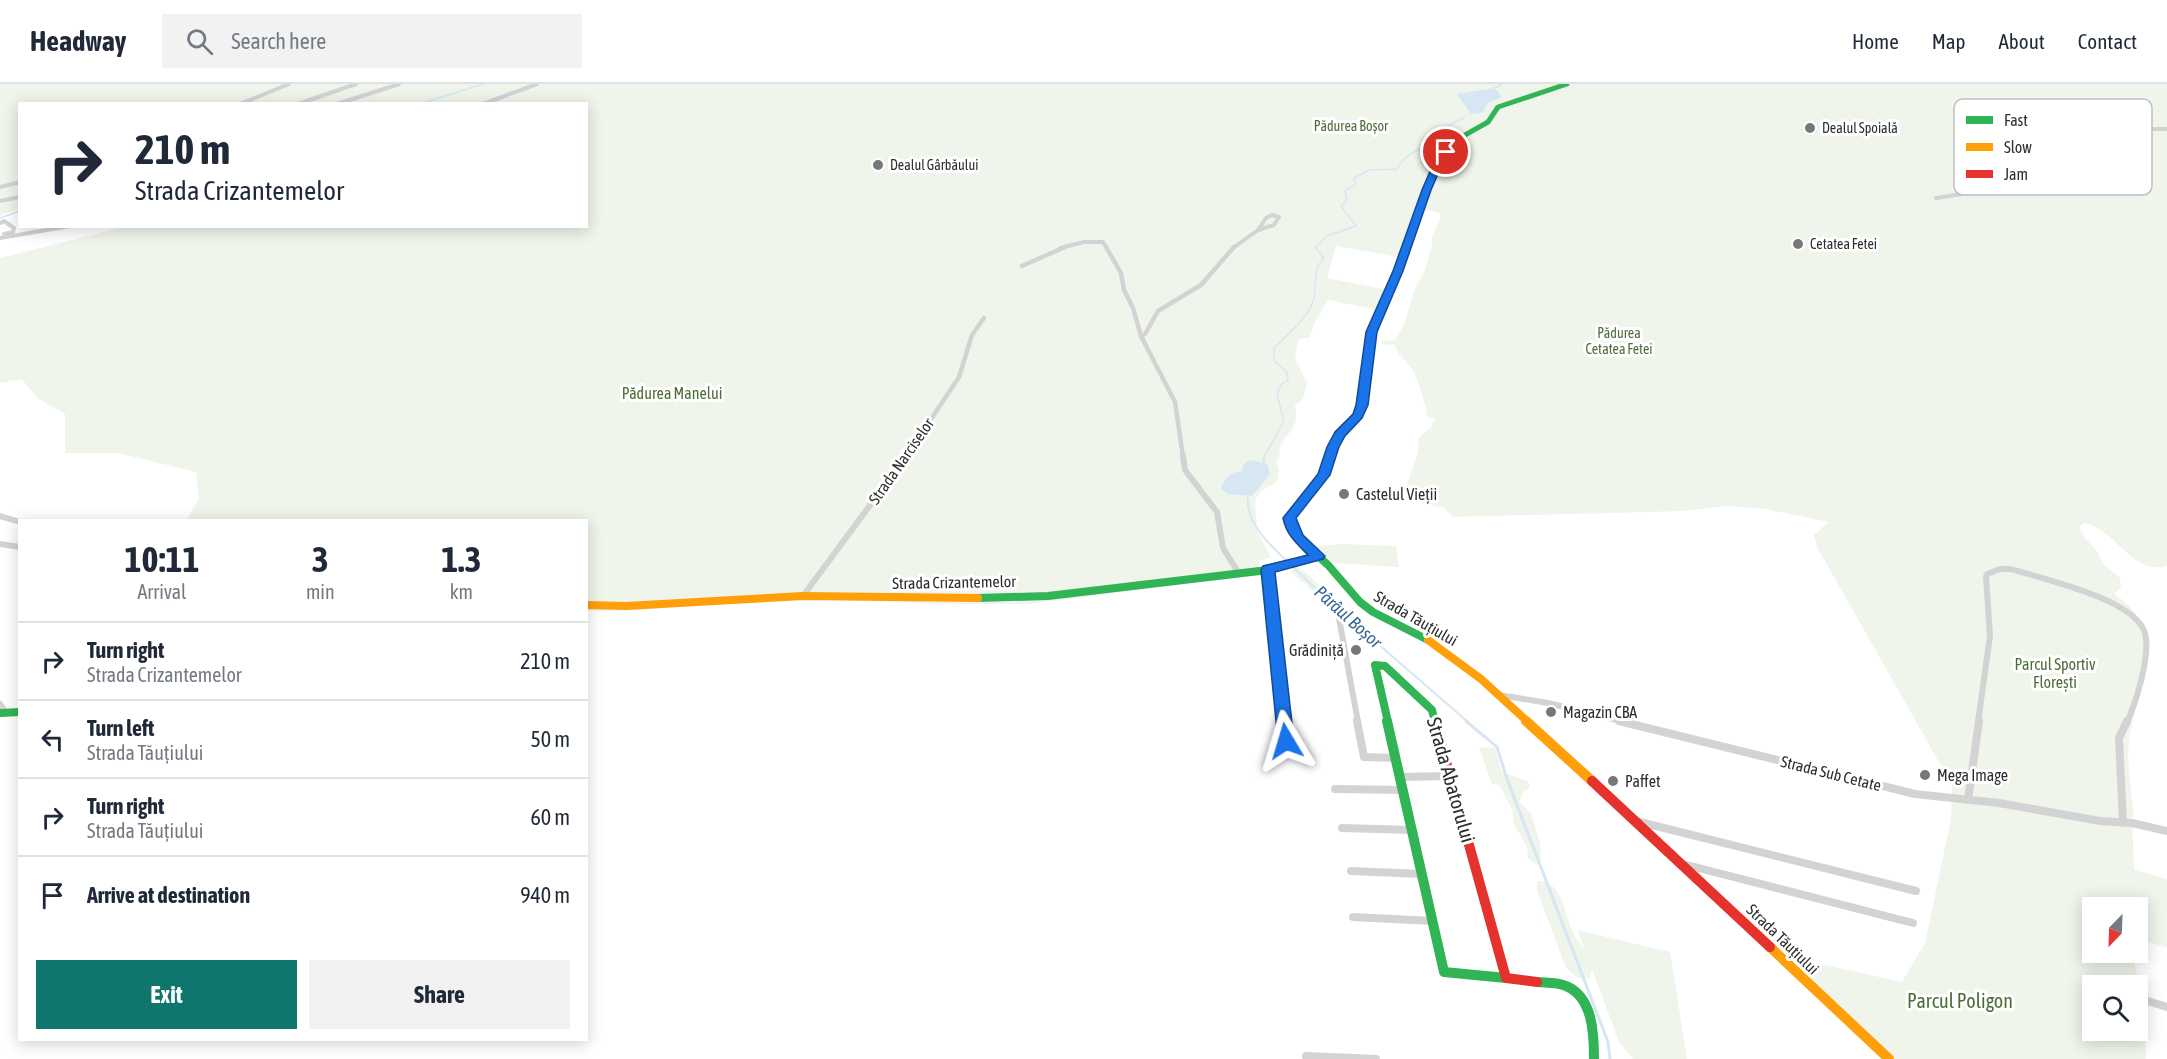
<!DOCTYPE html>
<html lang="en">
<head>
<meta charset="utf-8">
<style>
	:root { --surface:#fff; --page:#f2f2f3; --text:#1f2937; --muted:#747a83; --line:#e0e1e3; --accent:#0f766e }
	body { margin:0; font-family:"Asap Condensed",sans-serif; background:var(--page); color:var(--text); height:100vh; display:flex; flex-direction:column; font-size:22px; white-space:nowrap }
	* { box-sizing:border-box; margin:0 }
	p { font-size:20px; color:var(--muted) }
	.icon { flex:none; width:33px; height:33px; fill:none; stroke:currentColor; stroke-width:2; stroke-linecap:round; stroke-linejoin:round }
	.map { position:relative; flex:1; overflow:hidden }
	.side { position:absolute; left:18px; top:435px; width:570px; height:522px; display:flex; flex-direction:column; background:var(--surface); border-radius:0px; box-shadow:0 3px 15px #0003 }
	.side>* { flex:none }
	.guide { position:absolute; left:18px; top:18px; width:570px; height:126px; border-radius:0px; box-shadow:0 3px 15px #0003; background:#fff; color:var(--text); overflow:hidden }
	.needle { width:39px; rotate:203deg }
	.fabs { position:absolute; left:2082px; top:813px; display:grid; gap:12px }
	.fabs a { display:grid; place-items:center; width:66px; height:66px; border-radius:0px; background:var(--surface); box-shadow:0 3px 15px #0003; font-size:30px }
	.pin { position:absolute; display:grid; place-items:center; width:51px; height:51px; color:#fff; margin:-26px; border:3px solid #fff; border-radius:50%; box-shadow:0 2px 6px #0007 }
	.me { position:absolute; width:66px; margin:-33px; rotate:353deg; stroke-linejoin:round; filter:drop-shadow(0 0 4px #0008) }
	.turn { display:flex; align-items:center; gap:21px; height:126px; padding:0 18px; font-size:27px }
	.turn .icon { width:78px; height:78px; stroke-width:2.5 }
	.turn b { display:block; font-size:42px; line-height:51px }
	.eta { display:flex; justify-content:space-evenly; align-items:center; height:102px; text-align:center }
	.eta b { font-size:36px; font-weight:700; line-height:42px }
	.primary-button { display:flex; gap:12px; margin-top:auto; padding:12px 18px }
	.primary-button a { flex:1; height:69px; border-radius:0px; background:var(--accent); color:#fff; font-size:24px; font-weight:700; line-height:69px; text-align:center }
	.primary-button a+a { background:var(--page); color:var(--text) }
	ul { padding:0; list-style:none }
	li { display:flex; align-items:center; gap:18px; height:78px; padding:0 18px; border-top:2px solid var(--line) }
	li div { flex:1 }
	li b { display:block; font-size:22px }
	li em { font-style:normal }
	header { display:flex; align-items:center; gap:36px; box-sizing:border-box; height:84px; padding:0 30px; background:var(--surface); border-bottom:2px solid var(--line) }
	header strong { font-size:28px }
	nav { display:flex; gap:33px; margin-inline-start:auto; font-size:21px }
	.search { width:420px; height:54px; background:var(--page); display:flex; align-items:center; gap:15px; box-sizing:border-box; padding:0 21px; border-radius:0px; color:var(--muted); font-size:22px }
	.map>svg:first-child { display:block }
</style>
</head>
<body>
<header>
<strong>Headway</strong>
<div class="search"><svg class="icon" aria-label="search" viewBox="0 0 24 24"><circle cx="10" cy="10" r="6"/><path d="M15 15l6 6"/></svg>Search here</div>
<nav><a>Home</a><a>Map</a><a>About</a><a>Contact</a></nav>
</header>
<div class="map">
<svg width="2167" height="975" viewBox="0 0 2167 975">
	<rect width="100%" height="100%" fill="#fff"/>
	<g fill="#f0f5eb" fill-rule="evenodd">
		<path d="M0 0H2167V482C2132 493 2115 443 2084 439L2079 443 2084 453 2097 467 2103 480 2120 494 2121 504 2114 510C2167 544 2140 596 2130 650 2125 673 2132 708 2134 733H2132L2134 786 2167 795V863L2138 856V824H2092V868L2132 869 2146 930V975H1894L1789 873 1902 898 1925 859 1951 735 1952 701 1817 463 1814 451 1829 438 1766 425 1727 422 1684 427 1453 433 1444 424 1407 416C1403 394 1422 375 1418 355L1431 343 1435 335 1427 332C1427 323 1417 292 1412 285 1406 277 1398 272 1395 261L1382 260 1380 257 1395 256 1405 239 1413 209 1425 186 1432 160V154L1441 133 1439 128 1417 125 1398 173 1336 162 1327 194 1378 204 1387 208 1379 226 1328 216 1316 236 1309 254H1301L1298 257 1295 275 1307 299 1303 315 1295 321C1296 327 1297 336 1294 342 1288 354 1277 357 1280 373L1276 378 1279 385 1277 398 1262 406 1255 416 1257 447 1271 473 1259 477 1261 490 1029 520H940L805 515 713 519 643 526 587 527 586 436H186L199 415 196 388 118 369H65V330L37 314 22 295 0 299V174L124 143 586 142V20H20L19 125 0 131ZM2092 902H2138V946H2092Z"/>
		<polygon points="1344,460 1396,462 1399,483 1333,479 1314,462"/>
		<polygon points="1297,482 1326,506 1322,510 1316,510 1308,504 1307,500 1302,498 1291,488"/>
		<polygon points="1479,663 1495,664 1502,688 1528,697 1530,704 1524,707 1519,718 1531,729 1540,760 1541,776 1537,781 1527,773 1528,765 1514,740 1512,725 1499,701 1492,700"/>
		<path d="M1537 797C1561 796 1564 826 1571 844 1574 852 1579 859 1584 865L1577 846 1670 868 1687 975H1633L1619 958 1592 885 1590 894H1578L1566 884 1537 806Z"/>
	</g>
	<g fill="#d6e6f3">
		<polygon points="1489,5 1497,6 1502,13 1489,18 1484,25 1486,26 1480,29 1471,30 1457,10"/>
		<path d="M1250 376 1268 380 1270 390 1252 412 1227 410 1221 404C1225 394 1231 388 1242 387L1243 381Z"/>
	</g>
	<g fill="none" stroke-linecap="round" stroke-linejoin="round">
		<g stroke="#d6e6f3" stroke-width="1.5">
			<polyline points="1493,5 1502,0"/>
			<polyline points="420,20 483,0"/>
			<polyline points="0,134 20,127"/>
			<path d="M1264 373 1284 337 1277 311 1281 301 1288 296 1287 288 1274 277V264C1287 251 1305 236 1312 220 1319 204 1310 187 1324 174L1315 163 1327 152 1356 142 1341 122 1347 115 1345 107 1355 100 1354 94 1369 86 1397 85C1406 66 1432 62 1447 48V42L1464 34"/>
		</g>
		<g stroke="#d6e6f3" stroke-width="2">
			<polyline points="1263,380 1265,371"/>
			<path d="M1248 412C1245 439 1270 461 1288 478"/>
			<polyline points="1292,482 1336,524"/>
			<polyline points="1340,527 1468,638"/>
		</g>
		<polyline stroke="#d6e6f3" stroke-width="3" points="1466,637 1497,663 1507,695 1608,958 1610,975"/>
		<g stroke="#d3d3d3" stroke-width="4">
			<polyline points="240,20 289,0"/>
			<polyline points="298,20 356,0"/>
			<polyline points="337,20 399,0"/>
			<polyline points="483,20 537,0"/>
			<polyline points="0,103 20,98"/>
			<path d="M1936 114 2009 103 2015 97C2015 82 2029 79 2040 73 2087 50 2114 44 2167 45"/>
			<polyline points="0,117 20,113"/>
			<polygon points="1272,131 1279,133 1274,141 1258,146 1266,134"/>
			<polyline points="0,139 4,137 14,144 13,148 4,150"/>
			<polyline points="0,154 70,142"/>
			<polyline points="1060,164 1084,158 1103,158 1107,164"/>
			<polyline points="1233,164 1258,146"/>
		</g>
		<g stroke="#d3d3d3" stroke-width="4.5">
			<polyline points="1106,163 1121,189 1124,206 1133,224 1141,252 1175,318 1183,373"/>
			<polyline points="1022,182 1065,163"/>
			<polyline points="1141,252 1145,250 1158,227 1201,201 1234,163"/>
			<polyline points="906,373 959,293 972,251 984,234"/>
		</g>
		<g stroke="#d3d3d3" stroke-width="6">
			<polyline points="1183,371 1185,386 1217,428 1223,464 1238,488"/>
			<polyline points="0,432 20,438"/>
			<polyline points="0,460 20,463"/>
			<polyline points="1268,486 1284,638"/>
			<polyline points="803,512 907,371"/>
			<polyline points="1336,518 1358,638"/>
			<polyline points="1499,611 1548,619 1625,638"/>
			<polyline points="0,620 3,624 2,629"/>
			<path d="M1978 638 1990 552 1986 493 1987 490 2000 485H2011C2043 495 2135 515 2145 549 2151 570 2136 619 2127 638"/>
		</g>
		<g stroke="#d3d3d3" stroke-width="8">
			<polyline points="1284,637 1286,657"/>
			<polyline points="1357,637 1364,673 1396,674"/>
			<polyline points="1619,637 1915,710 1999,719 2100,737 2132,739 2167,747"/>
			<polyline points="1400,693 1450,692"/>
			<polyline points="1335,705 1403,706"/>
			<polyline points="1968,716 1979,637"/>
			<polyline points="1640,738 1916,807"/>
			<polyline points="2123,739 2119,654 2127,637"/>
			<polyline points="1342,744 1412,746"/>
			<polyline points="1687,781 1913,839"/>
			<polyline points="1351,787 1422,790"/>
			<polyline points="1353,833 1433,837"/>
			<polyline points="2138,914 2167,923"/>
			<polyline points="1306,972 1376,975"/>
		</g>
		<polyline stroke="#30b455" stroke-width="5" points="1406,164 1426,106 1440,76 1465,51 1488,38 1498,23 1567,0"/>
		<polyline stroke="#30b455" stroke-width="7" points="1331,373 1340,350 1358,331 1362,321 1372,248 1406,163"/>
		<g stroke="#30b455" stroke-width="8">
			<polyline points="1332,371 1324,391 1291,430 1290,439 1298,454 1328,481 1360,518 1373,528 1428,556"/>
			<polyline points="978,514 1048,512 1268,486 1319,472"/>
			<polyline points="0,629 20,628"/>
			<polyline points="1388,638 1375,581 1385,582 1432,626 1435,638"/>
		</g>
		<g stroke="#30b455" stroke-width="10">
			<polyline points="1387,637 1444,888 1506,894"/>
			<polyline points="1435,637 1446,678"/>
			<path d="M1537 898C1546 899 1557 898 1566 902 1593 913 1594 950 1594 975"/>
		</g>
		<g stroke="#ff9f0a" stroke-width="8">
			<polyline points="586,521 626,522 803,512 978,514"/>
			<polyline points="1428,556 1481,595 1528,638"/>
		</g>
		<g stroke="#ff9f0a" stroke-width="10">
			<polyline points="1526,637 1592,697"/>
			<polyline points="1770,863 1889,975"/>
		</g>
		<g stroke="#e5322d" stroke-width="10">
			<polyline points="1446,678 1506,894 1537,898"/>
			<polyline points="1592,697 1770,863"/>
		</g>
	</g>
	<path fill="#1a73e8" stroke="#114b97" stroke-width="1.5" d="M1443 66 1450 68 1444 76 1431 106 1403 187 1377 248 1368 321 1362 334 1345 352 1339 363 1330 391 1296 434 1303 451 1325 472 1323 475 1275 488 1294 657 1292 661H1281L1278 657 1261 486 1263 482 1308 471C1296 459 1286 450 1283 434L1318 390 1327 363 1335 348 1353 330 1356 321 1366 248 1393 187 1422 106 1435 76Z"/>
	<g fill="#777" stroke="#fff" stroke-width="2">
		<circle cx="1810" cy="44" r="6"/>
		<circle cx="878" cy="81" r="6"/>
		<circle cx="1798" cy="160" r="6"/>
		<circle cx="1344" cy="410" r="6"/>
		<circle cx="1356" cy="566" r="6"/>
		<circle cx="1551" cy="628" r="6"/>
		<circle cx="1925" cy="691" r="6"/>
		<circle cx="1613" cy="697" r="6"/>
	</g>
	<g text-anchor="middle" stroke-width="6" stroke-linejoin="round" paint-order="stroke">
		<g font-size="14" fill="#4d6d38" stroke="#fff">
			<text x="1351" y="47">Pădurea Boșor</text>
			<text x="1619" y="254">Pădurea<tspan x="1619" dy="16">Cetatea Fetei</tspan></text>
		</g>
		<g font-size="14" fill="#2e2e2e" stroke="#fff" text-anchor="start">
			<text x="1822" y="49">Dealul Spoială</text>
			<text x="890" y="86">Dealul Gârbăului</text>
			<text x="1810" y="165">Cetatea Fetei</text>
		</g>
		<g font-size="16" fill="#4d6d38" stroke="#fff">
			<text x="672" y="315">Pădurea Manelui</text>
			<text x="2055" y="586">Parcul Sportiv<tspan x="2055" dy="18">Florești</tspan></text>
		</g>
		<g font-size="16" fill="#2e2e2e" stroke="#fff">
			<text transform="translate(901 377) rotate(-55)" y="6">Strada Narciselor</text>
			<text transform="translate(954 498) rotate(-1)" y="6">Strada Crizantemelor</text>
			<text transform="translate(1416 534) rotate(30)" y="6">Strada Tăuțiului</text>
			<text transform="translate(1831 689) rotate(14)" y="6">Strada Sub Cetate</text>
			<text transform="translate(1783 855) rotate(44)" y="6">Strada Tăuțiului</text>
		</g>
		<g font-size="16" fill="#2e2e2e" stroke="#fff" text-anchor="start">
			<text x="1356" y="416">Castelul Vieții</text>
			<text x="1344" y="572" text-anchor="end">Grădiniță</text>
			<text x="1563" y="634">Magazin CBA</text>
			<text x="1937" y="697">Mega Image</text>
			<text x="1625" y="703">Paffet</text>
		</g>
		<g font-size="18" font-style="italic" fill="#376995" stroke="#fff">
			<text transform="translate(1348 533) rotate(42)" y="6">Pârâul Boșor</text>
		</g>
		<g font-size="20" fill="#2e2e2e" stroke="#fff">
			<text transform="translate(1451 696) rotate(74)" y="7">Strada Abatorului</text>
		</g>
		<g font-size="20" fill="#4d6d38" stroke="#fff">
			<text x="1960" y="924">Parcul Poligon</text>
		</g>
	</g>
	<rect x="1954" y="15" width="198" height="96" rx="9" fill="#fff" stroke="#c0c0c0" stroke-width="1.5"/>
	<rect x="1966" y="32" width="27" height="8" fill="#30b455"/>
	<rect x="1966" y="59" width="27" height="8" fill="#ff9f0a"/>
	<rect x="1966" y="86" width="27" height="8" fill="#e5322d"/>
	<g font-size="16" fill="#2e2e2e">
		<text x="2004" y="42">Fast</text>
		<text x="2004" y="69">Slow</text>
		<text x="2004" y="96">Jam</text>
	</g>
</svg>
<div class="fabs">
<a><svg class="needle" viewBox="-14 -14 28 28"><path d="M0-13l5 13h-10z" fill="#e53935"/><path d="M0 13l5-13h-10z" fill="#747a83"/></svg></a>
<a><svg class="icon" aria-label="search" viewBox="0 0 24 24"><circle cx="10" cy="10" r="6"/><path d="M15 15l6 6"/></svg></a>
</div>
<div class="pin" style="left:1446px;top:68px;background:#d93025"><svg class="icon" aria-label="arrive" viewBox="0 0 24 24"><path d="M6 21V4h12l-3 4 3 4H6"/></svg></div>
<svg class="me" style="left:1286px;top:657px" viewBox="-20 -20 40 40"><path d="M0-17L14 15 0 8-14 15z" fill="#1a73e8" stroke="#fff" stroke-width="4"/></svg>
<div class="guide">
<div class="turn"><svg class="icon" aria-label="right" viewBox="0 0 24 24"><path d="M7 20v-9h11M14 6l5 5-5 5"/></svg><div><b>210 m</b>Strada Crizantemelor</div></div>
</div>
<section class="side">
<div class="eta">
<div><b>10:11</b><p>Arrival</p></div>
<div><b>3</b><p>min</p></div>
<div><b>1.3</b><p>km</p></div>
</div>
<ul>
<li><svg class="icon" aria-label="right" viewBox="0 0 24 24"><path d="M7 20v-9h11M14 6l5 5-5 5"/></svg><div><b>Turn right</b><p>Strada Crizantemelor</p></div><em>210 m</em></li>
<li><svg class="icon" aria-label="left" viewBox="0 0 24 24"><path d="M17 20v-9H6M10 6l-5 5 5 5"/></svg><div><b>Turn left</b><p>Strada Tăuțiului</p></div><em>50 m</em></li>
<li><svg class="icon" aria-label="right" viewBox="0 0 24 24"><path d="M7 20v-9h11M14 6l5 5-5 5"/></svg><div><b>Turn right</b><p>Strada Tăuțiului</p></div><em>60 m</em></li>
<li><svg class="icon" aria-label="arrive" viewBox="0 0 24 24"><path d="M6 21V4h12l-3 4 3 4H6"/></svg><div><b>Arrive at destination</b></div><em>940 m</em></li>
</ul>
<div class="primary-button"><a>Exit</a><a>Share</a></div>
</section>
</div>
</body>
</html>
